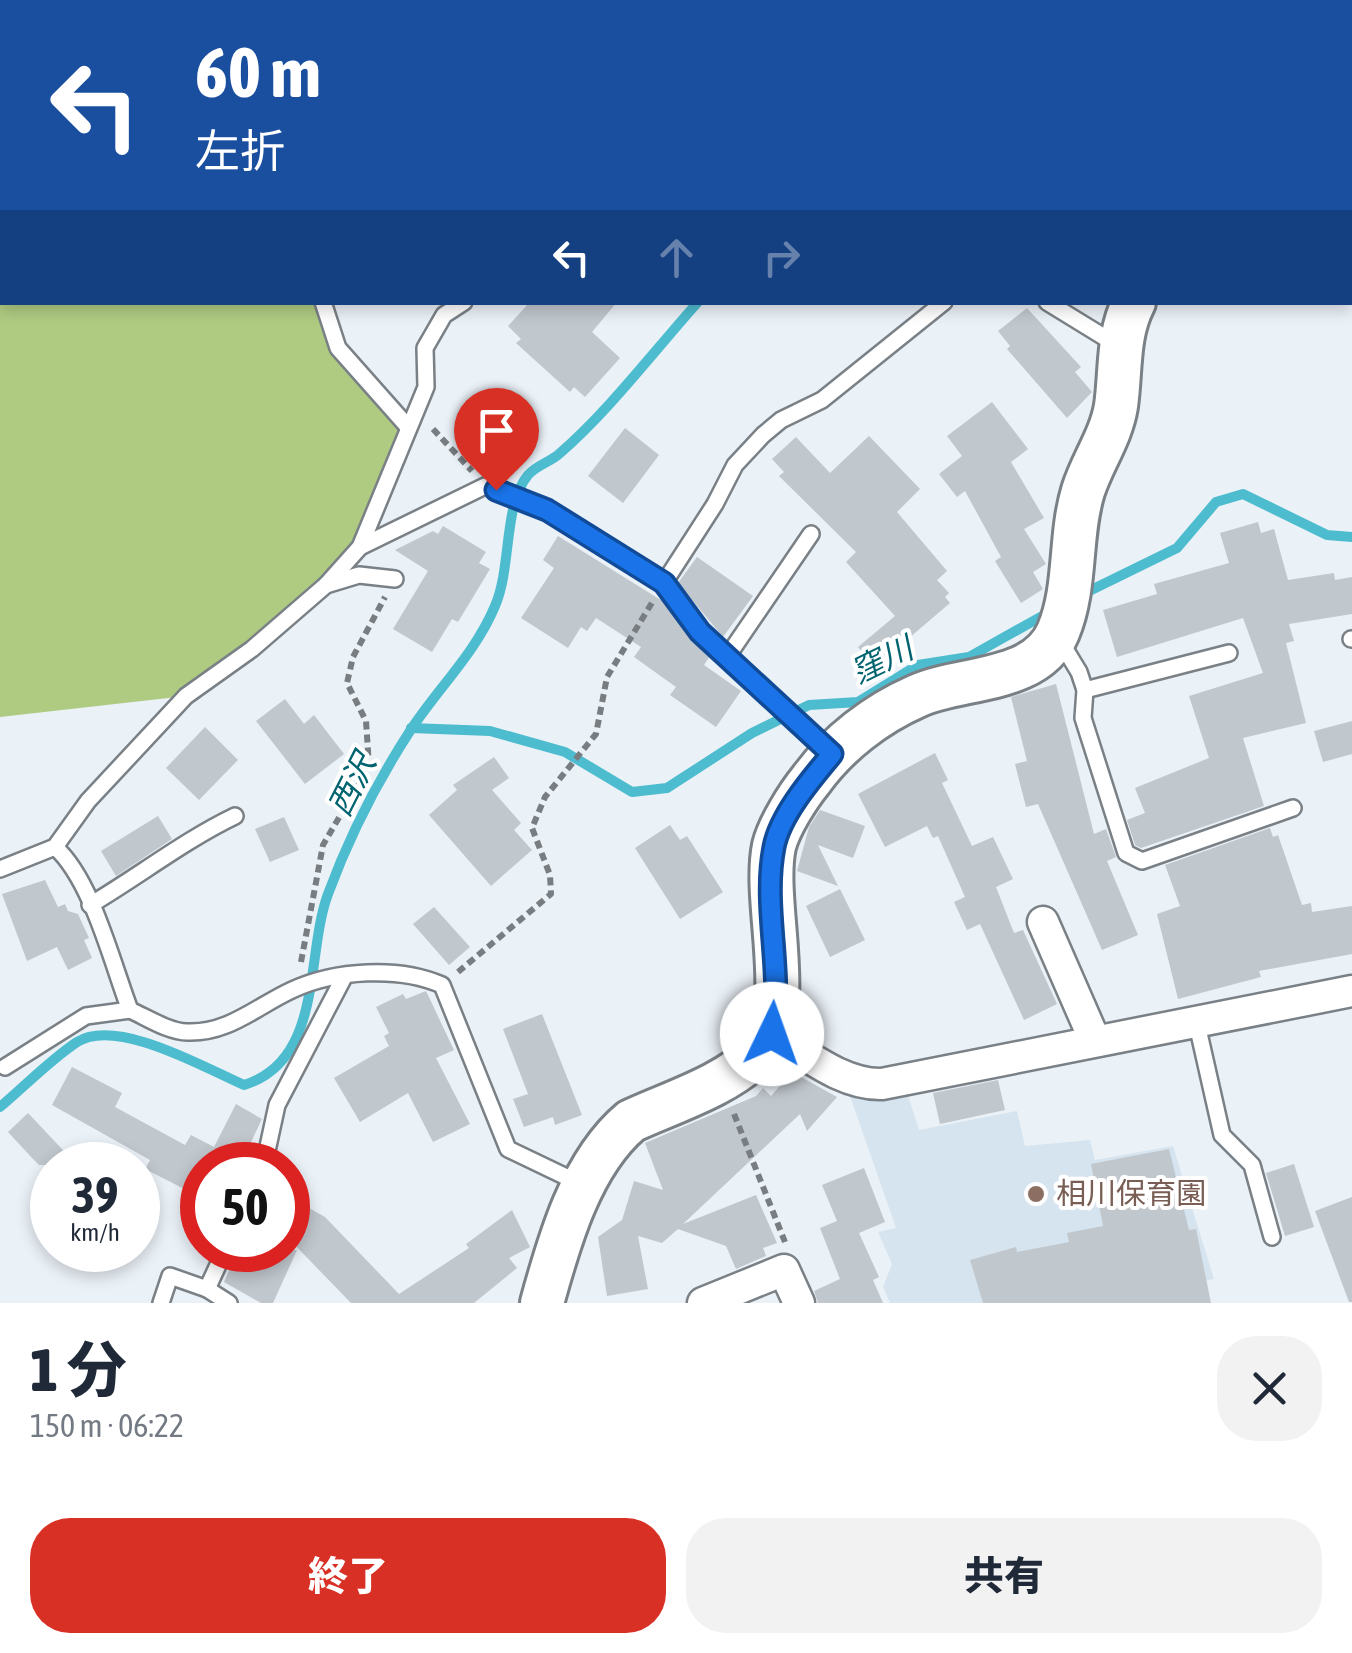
<!DOCTYPE html>
<html lang="ja">
<head>
<meta charset="utf-8">
<style>
	:root { --surface:#fff; --page:#f2f2f3; --text:#1f2937; --muted:#747a83; --accent:#d93025 }
	body { margin:0; font-family:"Asap Condensed","Noto Sans JP",sans-serif; background:var(--page); color:var(--text); height:100vh; display:flex; flex-direction:column; font-size:38px; white-space:nowrap }
	* { box-sizing:border-box; margin:0 }
	p { font-size:32px; color:var(--muted) }
	.icon { flex:none; width:55px; height:55px; fill:none; stroke:currentColor; stroke-width:2; stroke-linecap:round; stroke-linejoin:round }
	.map { position:relative; height:1303px; overflow:hidden }
	.sheet { display:flex; flex-direction:column; background:var(--surface); flex:1 }
	.sheet>* { flex:none }
	.top-card { position:absolute; left:0px; top:0px; width:1352px; height:305px; box-shadow:0 5px 15px #0003; background:#1a4fa0; color:#fff; overflow:hidden }
	.speed { position:absolute; left:30px; top:1142px; display:flex; gap:20px; font-size:50px; font-weight:700; text-align:center }
	.speed>* { display:grid; place-content:center; width:130px; height:130px; border-radius:50%; background:var(--surface); box-shadow:0 5px 15px #0003; line-height:1 }
	.speed small { font-size:25px; font-weight:400 }
	.speed .limit { border:15px solid #d22; background:#fff; color:#111 }
	.pin { position:absolute; display:grid; place-items:center; width:85px; height:85px; color:#fff; margin:-102px -42px; border-radius:50% 50% 50% 0; rotate:-45deg; box-shadow:0 0 10px #0007 }
	.pin .icon { rotate:45deg }
	.me { position:absolute; width:110px; margin:-55px; rotate:3deg; stroke-linejoin:round; filter:drop-shadow(0 0 8px #0008) }
	.turn { display:flex; align-items:center; gap:35px; height:210px; padding:0 30px; font-size:45px }
	.turn .icon { width:130px; height:130px; stroke-width:2.5 }
	.turn b { display:block; font-size:70px; line-height:85px }
	.lanes { display:flex; align-items:center; height:95px; padding:0 30px; background:#0003; justify-content:center; gap:50px; direction:ltr }
	.lanes .off { opacity:.35 }
	.round { display:grid; place-items:center; flex:none; width:105px; height:105px; border-radius:40px; background:var(--page) }
	.head { display:flex; align-items:center; justify-content:space-between; height:170px; padding:0 30px }
	h1 { font-size:60px; font-weight:800; line-height:75px }
	.button { display:flex; gap:20px; margin-top:auto; padding:20px 30px }
	.button a { flex:1; height:115px; border-radius:40px; background:var(--accent); color:#fff; font-size:40px; font-weight:800; line-height:115px; text-align:center }
	.button a+a { background:var(--page); color:var(--text) }
	.map>svg:first-child { display:block }
</style>
</head>
<body>
<div class="map">
<svg width="1352" height="1303" viewBox="0 0 1352 1303">
	<rect width="100%" height="100%" fill="#eaf1f7"/>
	<polygon fill="#d6e4ef" points="843,1076 903,1080 919,1130 1017,1111 1025,1146 1090,1140 1095,1160 1173,1146 1214,1279 1087,1303 890,1303 883,1287 892,1264 878,1232 896,1228"/>
	<polygon fill="#afcb82" points="0,0 179,2 2,2 2,302 323,303 338,348 408,427 360,547 186,696 0,717"/>
	<g fill="none" stroke-linecap="round" stroke-linejoin="round">
		<g stroke="#4dbcce" stroke-width="10">
			<polyline points="854,2 854,0"/>
			<polyline points="1081,595 1177,548 1216,502 1243,494 1327,535 1352,537"/>
			<polyline points="411,728 490,731 565,752 632,792 667,788 752,733 809,705 858,702 918,665 969,657 1053,610"/>
			<path d="M0 1107C25 1086 50 1060 77 1042 117 1017 205 1068 244 1085 324 1060 305 956 328 894 349 837 377 782 410 731 438 688 475 654 495 606 512 567 503 505 528 475 537 465 550 462 559 454 607 413 655 350 698 302"/>
		</g>
	</g>
	<g fill="#c0c7cd">
		<polygon points="530,302 617,302 592,332 620,358 585,397 574,387 570,392 516,343 521,339 508,326"/>
		<polygon points="1027,308 1081,367 1075,372 1092,392 1067,418 1007,349 1010,346 998,331"/>
		<polygon points="992,402 1028,449 1011,462 1044,518 1024,529 1046,564 1033,572 1043,589 1021,603 995,561 1001,557 965,491 957,497 939,474 962,456 947,436"/>
		<polygon points="625,428 659,455 623,503 588,476"/>
		<polygon points="869,436 920,489 897,512 947,571 937,580 949,593 945,597 950,603 875,667 858,647 895,616 846,562 856,552 779,476 784,472 772,459 796,437 830,473"/>
		<polygon points="1258,522 1261,533 1274,529 1288,580 1334,573 1335,580 1352,577 1352,614 1289,624 1294,641 1286,643 1306,723 1243,738 1264,806 1141,848 1135,845 1127,820 1145,813 1135,788 1209,758 1189,696 1263,673 1243,618 1117,657 1103,610 1157,594 1154,584 1229,563 1220,533"/>
		<polygon points="443,526 486,552 479,563 490,569 458,622 452,619 432,652 393,629 428,571 395,550 433,531 438,534"/>
		<polygon points="558,536 664,602 710,656 704,665 741,691 716,727 670,695 676,687 634,657 641,647 596,618 587,631 581,627 568,648 521,618 554,568 543,560"/>
		<polygon points="697,557 753,596 723,637 678,583"/>
		<polygon points="1056,684 1094,834 1106,829 1116,857 1107,861 1138,935 1102,950 1038,804 1026,807 1015,764 1027,761 1011,697"/>
		<polygon points="285,699 304,724 314,715 344,754 305,784 256,721"/>
		<polygon points="1352,721 1352,754 1323,762 1314,731"/>
		<polygon points="205,727 238,760 199,800 166,768"/>
		<polygon points="935,753 948,780 942,783 972,846 993,837 1013,879 996,887 1014,933 1023,930 1057,1004 1024,1020 980,924 967,930 954,902 965,897 938,836 933,838 927,826 885,847 858,794"/>
		<polygon points="494,757 509,778 492,790 521,823 514,830 532,850 491,886 429,815 457,790 453,785"/>
		<polygon points="820,810 865,826 853,858 818,845 838,886 797,871 809,827"/>
		<polygon points="158,816 172,839 116,876 101,851"/>
		<polygon points="284,817 299,850 270,862 255,829"/>
		<polygon points="670,825 680,840 687,836 723,892 680,919 635,848"/>
		<polygon points="1270,828 1273,837 1278,835 1302,905 1311,903 1312,912 1352,906 1352,954 1259,971 1261,977 1178,999 1157,914 1180,906 1165,865"/>
		<polygon points="45,880 58,907 65,904 68,911 78,914 89,938 84,940 92,958 68,970 57,947 27,961 2,894"/>
		<polygon points="840,889 865,940 830,957 806,906"/>
		<polygon points="434,907 470,947 449,965 413,924"/>
		<polygon points="426,991 454,1050 436,1058 470,1124 433,1142 408,1093 360,1122 334,1078 389,1046 384,1036 389,1033 376,1007 403,994 406,999"/>
		<polygon points="542,1014 582,1115 555,1125 553,1117 524,1127 513,1099 528,1094 503,1029"/>
		<polygon points="72,1067 122,1093 115,1107 185,1145 191,1135 214,1147 236,1104 262,1119 242,1161 250,1165 202,1165 202,1198 145,1169 150,1160 52,1105"/>
		<polygon points="792,1072 837,1097 807,1131 800,1114 683,1224 756,1195 777,1243 763,1248 766,1256 736,1269 726,1246 678,1229 662,1243 638,1236 648,1289 607,1296 598,1237 622,1220 634,1181 663,1190 645,1143 756,1096 763,1088 771,1096"/>
		<polygon points="998,1080 1005,1110 940,1124 933,1093"/>
		<polygon points="28,1113 77,1165 39,1165 33,1159 8,1132"/>
		<polygon points="1169,1149 1189,1230 1196,1229 1211,1303 983,1303 970,1260 1016,1247 1017,1252 1069,1242 1067,1233 1103,1226 1091,1164"/>
		<polygon points="1294,1164 1314,1227 1285,1236 1266,1173"/>
		<polygon points="864,1168 885,1222 859,1233 879,1277 873,1280 883,1303 818,1303 814,1291 840,1279 820,1228 837,1221 822,1185"/>
		<polygon points="288,1196 325,1217 399,1294 469,1248 466,1244 512,1210 530,1247 509,1258 517,1268 474,1303 351,1303 288,1238"/>
		<polygon points="1352,1197 1352,1302 1349,1302 1315,1211"/>
		<polygon points="238,1250 297,1250 273,1303 261,1303 224,1282"/>
	</g>
	<g fill="none" stroke-linecap="round" stroke-linejoin="round">
		<defs>
			<g id="service">
				<polyline points="177,0 179,2"/>
				<polyline points="1245,0 1248,2"/>
				<polyline points="733,2 735,0"/>
				<polyline points="323,302 338,348 408,427"/>
				<polyline points="1047,302 1117,345"/>
				<polyline points="360,547 485,486 547,510 664,583 701,632 830,752"/>
				<polyline points="664,583 715,504 735,465 763,435 781,420 822,400 944,302"/>
				<polyline points="326,585 359,575 395,579"/>
				<polyline points="1059,639 1079,672 1085,690 1083,718 1126,853 1142,861 1293,808"/>
				<polyline points="1351,639 1352,639"/>
				<polyline points="727,657 811,534"/>
				<polyline points="1085,690 1229,653"/>
				<path d="M55 847C92 880 112 963 130 1010 146 1017 169 1032 187 1032 228 1034 257 1006 292 990 335 970 399 966 442 985L508 1149 579 1183"/>
				<polyline points="0,869 55,847 88,801 186,696 252,649 326,585 360,547 426,387 425,348 444,315 464,302"/>
				<path d="M90 905C139 876 185 840 235 816"/>
				<polyline points="1196,1020 1222,1135 1252,1165 1272,1237"/>
				<polyline points="5,1067 86,1016 130,1010"/>
				<polyline points="264,1165 277,1105 344,977"/>
				<polyline points="207,1289 229,1303"/>
				<polyline points="161,1303 170,1276 207,1289 225,1250"/>
			</g>
			<g id="minor">
				<polyline points="1350,147 1352,149"/>
				<polyline points="1043,922 1095,1041"/>
				<path d="M772 1034C806 1054 842 1085 882 1084L1352 991"/>
				<polyline points="703,1303 784,1270 799,1303"/>
			</g>
			<g id="secondary">
				<polyline points="1350,31 1352,29"/>
				<path d="M542 1303C559 1241 581 1163 631 1121 672 1102 726 1086 758 1053 798 1011 762 903 774 846 779 826 798 796 811 780 838 743 876 714 917 696 960 676 1036 684 1058 632 1077 587 1069 537 1083 491 1092 462 1111 437 1116 406 1121 371 1117 335 1134 302"/>
			</g>
		</defs>
		<use href="#service" stroke="#7a8186" stroke-width="20"/>
		<use href="#minor" stroke="#7a8186" stroke-width="35"/>
		<use href="#secondary" stroke="#7a8186" stroke-width="48"/>
		<g stroke="#787d81" stroke-width="6" stroke-dasharray="8 5" stroke-linecap="butt">
			<polyline points="665,0 667,2"/>
			<polyline points="433,429 472,471"/>
			<polyline points="301,962 323,845 369,766 366,721 347,683 353,657 385,597"/>
			<polyline points="458,972 551,894 550,875 532,828 545,797 596,734 607,677 653,601"/>
			<polyline points="734,1114 785,1242"/>
		</g>
		<use href="#service" stroke="#fff" stroke-width="15"/>
		<use href="#minor" stroke="#fff" stroke-width="30"/>
		<use href="#secondary" stroke="#fff" stroke-width="42"/>
	</g>
	<g fill="none" stroke-linecap="round" stroke-linejoin="round">
		<defs>
			<path id="route" d="M496 490 547 510 664 583 700 632 832 754C812 778 780 815 774 847 762 908 784 973 772 1034"/>
		</defs>
		<use href="#route" stroke="#114b97" stroke-width="25"/>
		<use href="#route" stroke="#1a73e8" stroke-width="18"/>
	</g>
	<circle fill="#8d6e63" stroke="#fff" stroke-width="4" cx="1036" cy="1194" r="10"/>
	<g text-anchor="middle" stroke-width="8" stroke-linejoin="round" paint-order="stroke">
		<g font-size="30" fill="#785e54" stroke="#fff" text-anchor="start">
			<text x="1056" y="1204">相川保育園</text>
		</g>
		<g font-size="32" font-style="italic" fill="#006370" stroke="#fff">
			<text transform="translate(882 660) rotate(-26)" y="11">窪川</text>
			<text transform="translate(352 785) rotate(-63)" y="11">西沢</text>
		</g>
	</g>
</svg>
<div class="speed"><div>39<small>km/h</small></div><div class="limit">50</div></div>
<div class="pin" style="left:496px;top:490px;background:#d93025"><svg class="icon" aria-label="arrive" viewBox="0 0 24 24"><path d="M6 21V4h12l-3 4 3 4H6"/></svg></div>
<svg class="me" style="left:772px;top:1034px" viewBox="-20 -20 40 40"><circle r="19" fill="#fff"/><path d="M0-13L10 11 0 6-10 11z" fill="#1a73e8"/></svg>
<div class="top-card">
<div class="turn"><svg class="icon" aria-label="left" viewBox="0 0 24 24"><path d="M17 20v-9H6M10 6l-5 5 5 5"/></svg><div><b>60 m</b>左折</div></div>
<div class="lanes"><svg class="icon" aria-label="left" viewBox="0 0 24 24"><path d="M17 20v-9H6M10 6l-5 5 5 5"/></svg><svg class="icon off" aria-label="ahead" viewBox="0 0 24 24"><path d="M12 20V5M6 11l6-6 6 6"/></svg><svg class="icon off" aria-label="right" viewBox="0 0 24 24"><path d="M7 20v-9h11M14 6l5 5-5 5"/></svg></div>
</div>
</div>
<section class="sheet">
<div class="head"><div><h1>1 分</h1><p>150 m · 06:22</p></div><a class="round"><svg class="icon" aria-label="close" viewBox="0 0 24 24"><path d="M6 6l12 12M18 6L6 18"/></svg></a></div>
<div class="button"><a>終了</a><a>共有</a></div>
</section>
</body>
</html>
